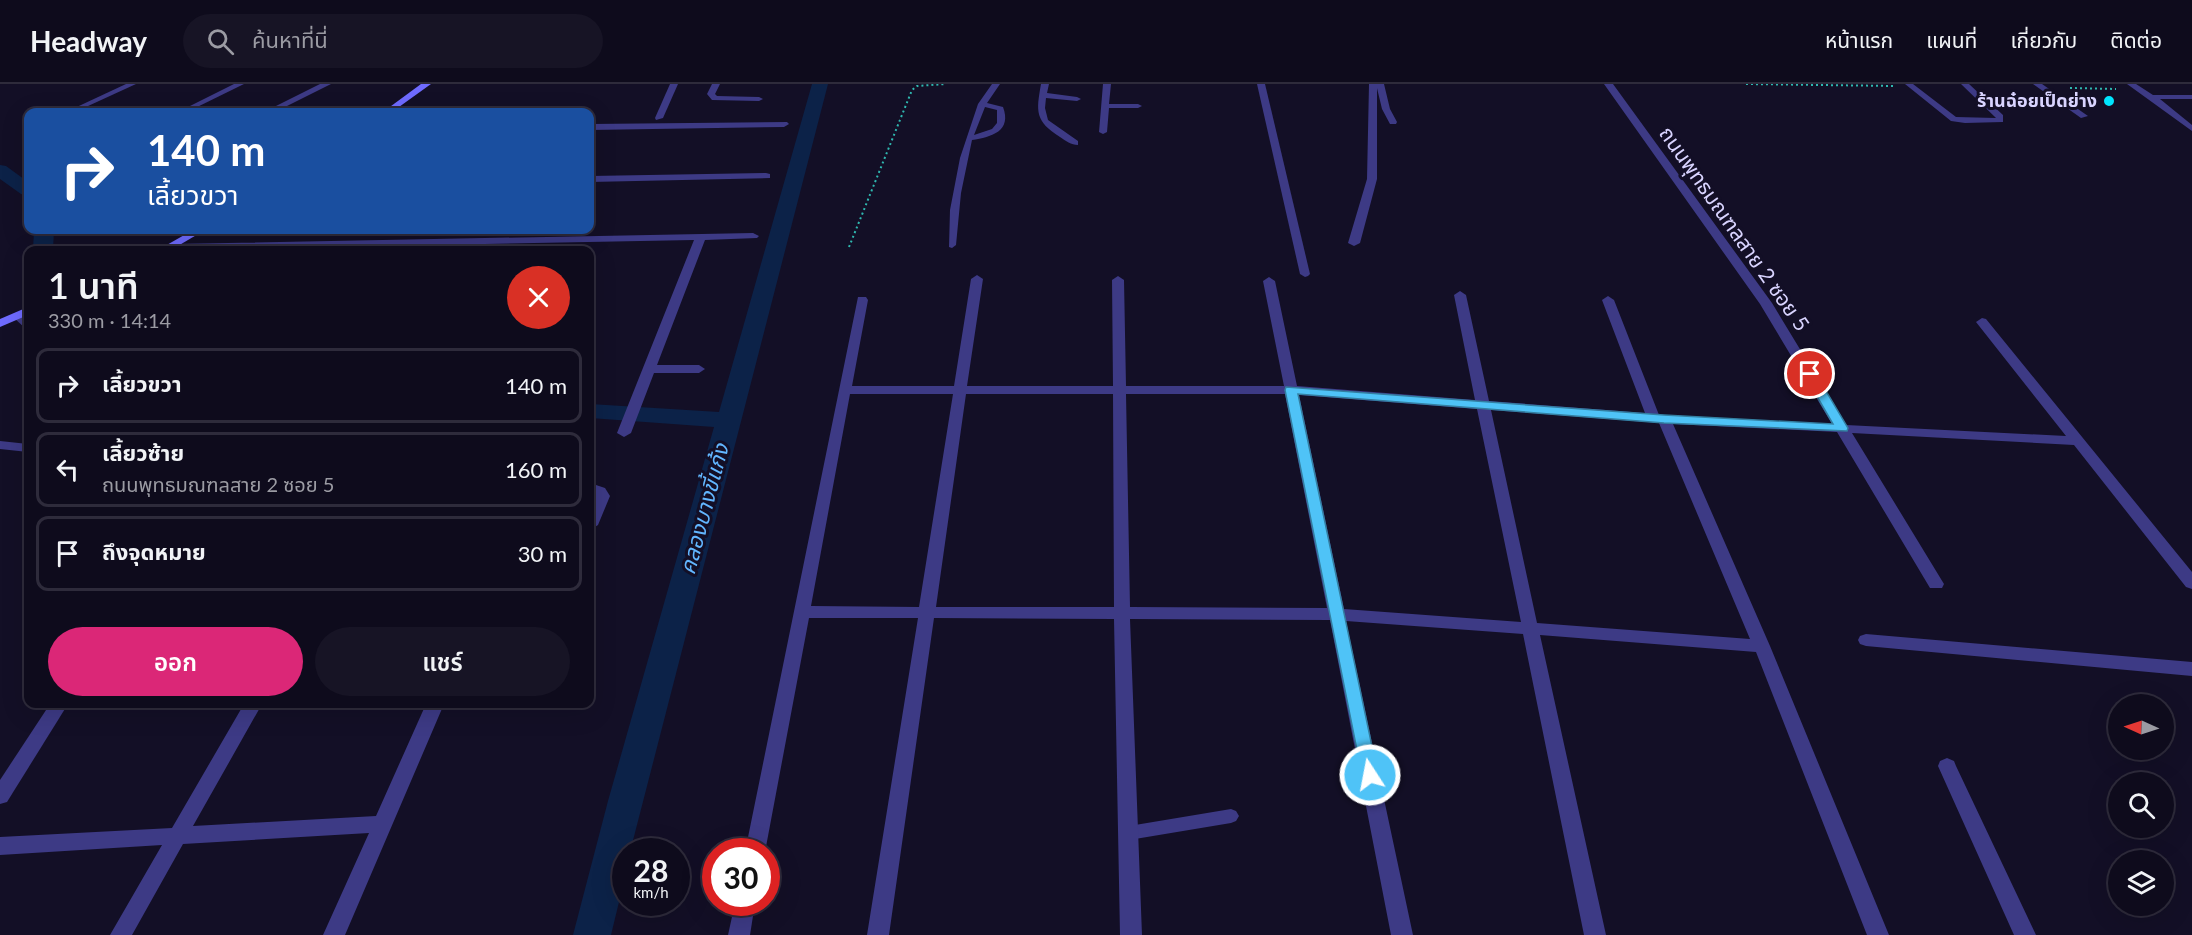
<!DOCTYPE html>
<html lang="th">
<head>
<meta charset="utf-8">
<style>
	:root { --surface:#0e0b1c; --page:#171425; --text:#f1f3f6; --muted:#9b9ba3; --line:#2e2b3b; --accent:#db2777 }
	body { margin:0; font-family:Lato,"Noto Sans Thai",sans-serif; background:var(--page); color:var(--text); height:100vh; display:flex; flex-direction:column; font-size:22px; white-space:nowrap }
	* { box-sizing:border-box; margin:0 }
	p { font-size:20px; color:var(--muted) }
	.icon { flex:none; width:33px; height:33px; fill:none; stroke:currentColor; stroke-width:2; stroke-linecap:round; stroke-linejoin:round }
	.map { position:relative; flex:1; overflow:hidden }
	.drawer { position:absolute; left:24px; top:162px; width:570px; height:462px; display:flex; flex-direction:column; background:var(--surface); border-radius:12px; box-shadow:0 6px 24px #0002,0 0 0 2px var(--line) }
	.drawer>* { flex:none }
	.top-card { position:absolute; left:24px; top:24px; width:570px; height:126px; border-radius:12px; box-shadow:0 6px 24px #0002,0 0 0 2px var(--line); background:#1a4fa0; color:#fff; overflow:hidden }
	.needle { width:39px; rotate:273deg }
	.tools { position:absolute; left:2108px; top:610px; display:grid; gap:12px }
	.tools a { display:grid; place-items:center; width:66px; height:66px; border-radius:50%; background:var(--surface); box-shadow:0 6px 24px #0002,0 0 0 2px var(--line); font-size:30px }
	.speed { position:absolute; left:612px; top:754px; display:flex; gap:12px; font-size:30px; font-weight:700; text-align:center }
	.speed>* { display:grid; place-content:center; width:78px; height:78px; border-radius:50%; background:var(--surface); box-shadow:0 6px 24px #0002,0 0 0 2px var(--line); line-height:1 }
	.speed small { font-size:15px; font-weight:400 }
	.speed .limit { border:9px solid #d22; background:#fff; color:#111 }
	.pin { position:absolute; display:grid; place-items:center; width:51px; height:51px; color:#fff; margin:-26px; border:3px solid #fff; border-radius:50%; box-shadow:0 2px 6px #0007 }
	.me { position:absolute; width:66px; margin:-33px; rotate:349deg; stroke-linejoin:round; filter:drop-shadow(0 0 4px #0008) }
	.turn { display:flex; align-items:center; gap:21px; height:126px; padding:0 24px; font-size:27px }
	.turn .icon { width:78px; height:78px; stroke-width:2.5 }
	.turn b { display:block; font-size:42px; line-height:51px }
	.round { display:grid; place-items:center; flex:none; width:63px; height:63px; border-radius:32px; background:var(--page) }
	.head { display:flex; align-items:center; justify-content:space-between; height:102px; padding:0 24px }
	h1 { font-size:36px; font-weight:600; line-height:45px }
	.button { display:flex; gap:12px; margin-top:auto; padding:12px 24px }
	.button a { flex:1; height:69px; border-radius:36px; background:var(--accent); color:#fff; font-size:24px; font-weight:600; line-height:69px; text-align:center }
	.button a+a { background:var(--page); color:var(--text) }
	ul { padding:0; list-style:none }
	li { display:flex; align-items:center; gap:18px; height:75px; margin:0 12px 9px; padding:0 12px; border:3px solid var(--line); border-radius:12px }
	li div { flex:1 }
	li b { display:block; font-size:22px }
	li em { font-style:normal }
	header { display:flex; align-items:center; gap:36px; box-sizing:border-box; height:84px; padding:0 30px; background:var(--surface); border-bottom:2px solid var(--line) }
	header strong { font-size:28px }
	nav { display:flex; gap:33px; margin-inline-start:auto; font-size:21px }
	.search { width:420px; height:54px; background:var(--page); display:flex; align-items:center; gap:15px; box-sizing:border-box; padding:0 21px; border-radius:33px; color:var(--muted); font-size:22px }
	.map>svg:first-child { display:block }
</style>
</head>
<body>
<header>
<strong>Headway</strong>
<div class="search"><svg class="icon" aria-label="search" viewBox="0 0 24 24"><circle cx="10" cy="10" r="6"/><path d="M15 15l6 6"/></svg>ค้นหาที่นี่</div>
<nav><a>หน้าแรก</a><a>แผนที่</a><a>เกี่ยวกับ</a><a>ติดต่อ</a></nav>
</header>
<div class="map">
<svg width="2192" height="851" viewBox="0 0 2192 851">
	<rect width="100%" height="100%" fill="#130f26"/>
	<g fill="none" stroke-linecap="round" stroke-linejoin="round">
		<g fill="#0c2248" fill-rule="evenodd">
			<polygon points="812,0 828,0 630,768 626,768 626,789 611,851 573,851 608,717 714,343 590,334 590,320 719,328"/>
			<polygon points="0,81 6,82 28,98 28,112 21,110 0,95"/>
			<polygon points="34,146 54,146 53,166 33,166"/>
		</g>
		<g stroke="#2fb8b0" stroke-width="2" stroke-dasharray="2 3" stroke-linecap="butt">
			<polyline points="1746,0 1894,2"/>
			<polyline points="2070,4 2116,5"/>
			<polyline points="849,163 912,6 917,2 946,0"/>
		</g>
		<g fill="#3d3a85" fill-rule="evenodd">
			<polygon points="126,0 136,0 75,28 66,28"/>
			<polygon points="234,0 244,0 187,28 178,28"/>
			<polygon points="670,0 678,0 663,34 656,36 655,34"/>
			<polygon points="712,0 720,0 715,10 717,12 759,13 763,15 759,17 712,16 707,10"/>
			<path d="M992 0H1000L987 19 1003 23C1012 47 992 53 972 56L961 109 956 161 952 164 949 163 950 126 960 74 978 20ZM985 23 997 26V39L992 45 974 51Z"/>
			<path d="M1041 0H1049L1047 9 1077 13 1081 15 1077 17 1046 14 1045 24 1048 36 1078 57V61C1071 61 1066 57 1060 53 1035 37 1036 28 1041 0Z"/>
			<polygon points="1103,0 1111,0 1109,20 1138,20 1142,22 1138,24 1109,24 1107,48 1103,50 1099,48"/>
			<polygon points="1257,0 1265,0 1310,190 1308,192 1305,193 1300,190"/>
			<polygon points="1376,0 1384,0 1390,25 1397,38 1396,40 1390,40 1382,25"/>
			<polygon points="1905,0 1913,0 1956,33 1996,34 1961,0 1969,0 1984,14 2031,14 2035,16 2031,18 1989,18 2003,31 2003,38 1965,39 1951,37"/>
			<polygon points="2033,0 2042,0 2088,32 2081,34"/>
			<polygon points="2127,0 2136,0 2153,11 2192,11 2192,15 2160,15 2192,41 2192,47"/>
			<polygon points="17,229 28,237 28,245 25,244 14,234 14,230"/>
			<polygon points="1231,725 1236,727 1239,732 1236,737 1231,739 1129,756 1123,754 1121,749 1123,744 1129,742"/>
		</g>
		<g fill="#3d3a85" fill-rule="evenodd">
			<polygon points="320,0 331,0 275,28 264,28"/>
			<polygon points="1369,0 1377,0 1377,95 1360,159 1354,162 1348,159 1367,95"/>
			<path d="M1604 0H1613L1772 219 1846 341 2066 352 1976 238 1982 234 1986 235 2192 488V505L2186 503 2074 361 1852 349 1944 500 1942 504H1930L1837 348 1673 340 1770 562 1889 851H1867L1756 568 1540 551 1606 851H1584L1523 550 1346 537 1413 851H1391L1330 536 1130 535 1142 851H1120L1114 535 934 534 889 851H867L918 534H809L765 768H745L858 213H866L868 216 852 302H954L971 195 977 191 983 195 967 302H1113L1112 196 1118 192 1124 196 1126 302H1284L1263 197 1269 193 1275 197 1297 302 1475 316 1454 211 1460 207 1466 211 1489 317 1645 329 1602 216 1608 212 1614 216 1659 331 1832 340 1760 220ZM850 310H953L919 523 811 522ZM966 310H1113L1114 523H936ZM1126 310H1285L1327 524 1130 523ZM1299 311 1477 325 1521 538 1344 525ZM1491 326 1659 339 1750 555 1537 539Z"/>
			<polygon points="787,38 789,40 784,43 590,46 590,40"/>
			<polygon points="766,89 770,90 770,94 590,98 590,92"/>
			<polygon points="753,149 759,152 757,154 705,156 657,281 699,281 705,285 699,289 654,289 631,349 624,353 617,349 694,156 171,166 165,163 171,160"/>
			<polygon points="59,160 81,163 87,166 55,165 53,163"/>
			<polygon points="0,357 28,360 28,368 0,365"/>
			<polygon points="590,399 605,404 610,412 598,441 590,446 590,428 596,412 590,409"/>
			<polygon points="1866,550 2192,578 2192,592 1866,562 1860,560 1858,556 1860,552"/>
			<polygon points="50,620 68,620 7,718 0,720 0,696"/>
			<polygon points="244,620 262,620 193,742 376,732 426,620 444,620 345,851 323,851 369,749 183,760 132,851 110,851 162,761 0,771 0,753 172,744"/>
			<polygon points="1947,674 1954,677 1956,682 2036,851 2014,851 1938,682 1940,677"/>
			<polygon points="735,819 755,819 750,851 728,851"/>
		</g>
		<g fill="#6f6bff" fill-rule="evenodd">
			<polygon points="421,0 431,0 392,28 383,28"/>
			<polygon points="193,146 205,146 171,166 158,166"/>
			<polygon points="28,223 28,231 0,243 0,235"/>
		</g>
	</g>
	<polygon fill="#4fc3f7" stroke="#337fa1" stroke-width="1.5" points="1810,287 1816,290 1848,344 1847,347 1664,339 1298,310 1378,691 1376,696 1370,698 1363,696 1285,306 1286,303 1664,331 1833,340 1804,290"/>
	<circle fill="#00e5ff" stroke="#130f26" stroke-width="2" cx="2109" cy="17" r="6"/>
	<g text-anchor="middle" stroke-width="6" stroke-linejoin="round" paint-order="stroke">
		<g font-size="18" font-weight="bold" fill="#d9d4ff" stroke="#130f26" text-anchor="end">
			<text x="2097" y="23">ร้านฉ๋อยเป็ดย่าง</text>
		</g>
		<g font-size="21" fill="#d9d4ff" stroke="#130f26">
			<text transform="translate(1734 145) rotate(55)" y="7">ถนนพุทธมณฑลสาย 2 ซอย 5</text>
		</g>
		<g font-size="22" font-style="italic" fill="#62b6ff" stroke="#130f26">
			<text transform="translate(704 425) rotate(-75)" y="8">คลองบางขี้แก้ง</text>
		</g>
	</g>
</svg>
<div class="tools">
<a><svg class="needle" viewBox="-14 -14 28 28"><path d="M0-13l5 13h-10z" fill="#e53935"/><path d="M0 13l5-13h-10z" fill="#9b9ba3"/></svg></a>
<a><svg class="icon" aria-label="search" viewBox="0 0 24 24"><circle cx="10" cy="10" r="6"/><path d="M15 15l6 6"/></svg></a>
<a><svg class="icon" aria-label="layers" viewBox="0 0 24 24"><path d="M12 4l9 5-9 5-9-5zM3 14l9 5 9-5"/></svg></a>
</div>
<div class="speed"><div>28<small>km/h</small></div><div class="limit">30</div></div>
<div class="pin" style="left:1810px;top:290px;background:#d93025"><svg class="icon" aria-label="arrive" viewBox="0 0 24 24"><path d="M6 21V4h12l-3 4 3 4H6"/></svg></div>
<svg class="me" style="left:1370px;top:691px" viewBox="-20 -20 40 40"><circle r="17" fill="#4fc3f7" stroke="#fff" stroke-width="3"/><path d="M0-11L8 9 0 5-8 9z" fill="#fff"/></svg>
<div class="top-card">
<div class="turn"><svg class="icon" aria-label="right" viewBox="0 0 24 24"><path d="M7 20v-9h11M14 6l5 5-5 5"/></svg><div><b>140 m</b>เลี้ยวขวา</div></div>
</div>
<section class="drawer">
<div class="head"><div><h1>1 นาที</h1><p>330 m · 14:14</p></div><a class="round" style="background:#d93025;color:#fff"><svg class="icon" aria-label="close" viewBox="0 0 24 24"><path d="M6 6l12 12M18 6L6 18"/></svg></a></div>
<ul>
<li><svg class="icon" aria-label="right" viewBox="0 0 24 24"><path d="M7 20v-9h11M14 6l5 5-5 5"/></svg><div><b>เลี้ยวขวา</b></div><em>140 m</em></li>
<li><svg class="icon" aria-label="left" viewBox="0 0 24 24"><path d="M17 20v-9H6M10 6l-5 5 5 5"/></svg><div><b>เลี้ยวซ้าย</b><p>ถนนพุทธมณฑลสาย 2 ซอย 5</p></div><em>160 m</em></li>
<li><svg class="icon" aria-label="arrive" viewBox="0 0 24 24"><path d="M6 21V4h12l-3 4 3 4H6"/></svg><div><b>ถึงจุดหมาย</b></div><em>30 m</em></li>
</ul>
<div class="button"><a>ออก</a><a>แชร์</a></div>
</section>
</div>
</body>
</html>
